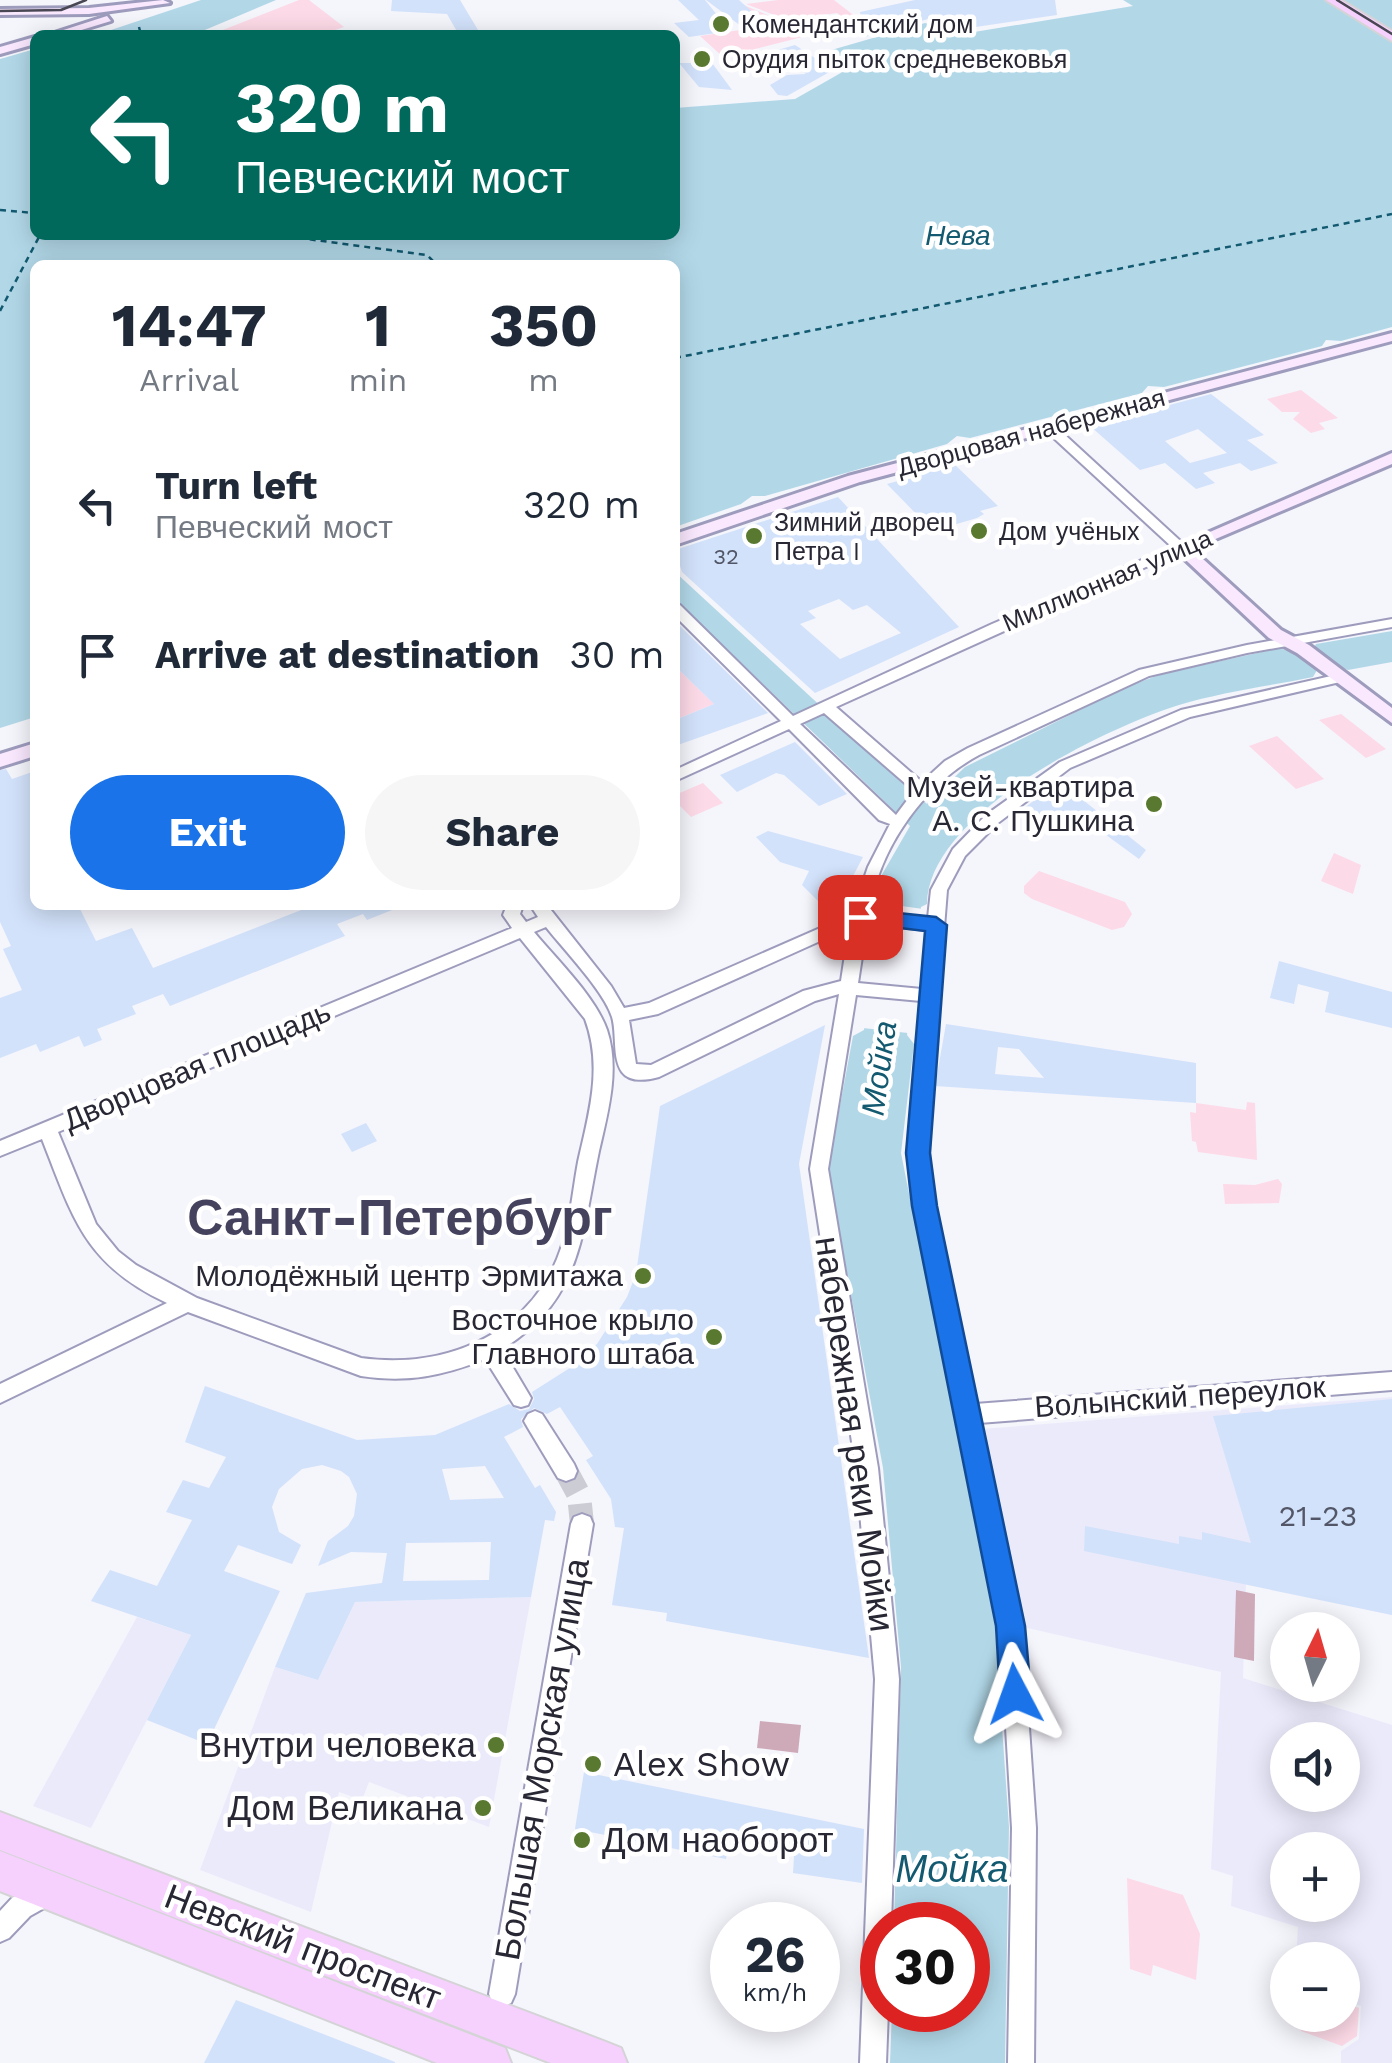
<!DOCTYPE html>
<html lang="en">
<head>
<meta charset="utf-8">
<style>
	:root { --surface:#fff; --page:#f6f6f7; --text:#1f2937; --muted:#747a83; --accent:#1a73e8 }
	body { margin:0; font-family:"Work Sans",sans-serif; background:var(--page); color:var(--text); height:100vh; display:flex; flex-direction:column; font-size:38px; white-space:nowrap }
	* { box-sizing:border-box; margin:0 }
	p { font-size:32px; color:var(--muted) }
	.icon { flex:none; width:55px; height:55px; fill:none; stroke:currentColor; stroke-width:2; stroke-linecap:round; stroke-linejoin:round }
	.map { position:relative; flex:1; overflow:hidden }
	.sheet { position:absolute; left:30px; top:260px; width:650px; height:650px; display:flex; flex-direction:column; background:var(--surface); border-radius:15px; box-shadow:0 5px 25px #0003 }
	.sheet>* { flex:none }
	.top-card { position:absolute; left:30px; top:30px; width:650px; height:210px; border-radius:15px; box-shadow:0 5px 25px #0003; background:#00695c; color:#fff; overflow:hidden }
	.needle { width:65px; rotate:5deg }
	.fabs { position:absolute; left:1270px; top:1612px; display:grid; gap:20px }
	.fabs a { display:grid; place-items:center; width:90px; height:90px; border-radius:50%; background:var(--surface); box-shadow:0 5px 25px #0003; font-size:50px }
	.speed { position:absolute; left:710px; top:1902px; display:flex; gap:20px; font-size:50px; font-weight:700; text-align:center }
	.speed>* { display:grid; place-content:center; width:130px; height:130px; border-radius:50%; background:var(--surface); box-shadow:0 5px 25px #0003; line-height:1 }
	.speed small { font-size:25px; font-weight:400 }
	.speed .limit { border:15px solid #d22; background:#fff; color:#111 }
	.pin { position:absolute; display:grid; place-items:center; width:85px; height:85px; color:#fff; margin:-42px; border-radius:20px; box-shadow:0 5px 15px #0006 }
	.me { position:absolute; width:110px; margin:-55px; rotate:356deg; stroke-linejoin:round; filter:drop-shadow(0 0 8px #0008) }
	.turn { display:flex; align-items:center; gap:35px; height:210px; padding:0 40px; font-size:45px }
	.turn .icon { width:130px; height:130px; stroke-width:2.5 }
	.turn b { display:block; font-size:70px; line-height:85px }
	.eta { display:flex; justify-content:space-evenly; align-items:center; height:170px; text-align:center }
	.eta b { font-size:60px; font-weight:700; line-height:70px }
	.action { display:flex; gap:20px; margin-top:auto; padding:20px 40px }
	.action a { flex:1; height:115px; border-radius:60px; background:var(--accent); color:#fff; font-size:40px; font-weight:700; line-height:115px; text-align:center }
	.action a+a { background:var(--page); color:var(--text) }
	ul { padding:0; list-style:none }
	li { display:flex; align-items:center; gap:30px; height:150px; padding:0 40px }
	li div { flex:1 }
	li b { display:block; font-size:38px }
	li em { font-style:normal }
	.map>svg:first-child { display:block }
</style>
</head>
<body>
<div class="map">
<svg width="1392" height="2063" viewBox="0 0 1392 2063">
	<rect width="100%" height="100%" fill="#f5f5fc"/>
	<g fill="#ebeafb" fill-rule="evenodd">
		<path d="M1392 1397V1615L1246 1583 1243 1678 1392 1725V2063H1341V2051L1359 2039 1361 2006 1343 1999 1342 1960H1296L1298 1927 1231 1906 1233 1876 1211 1869 1221 1672 1023 1627 982 1429ZM1288 1740H1342V1795H1288ZM1288 1850H1342V1905H1288Z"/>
		<polygon points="531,1597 489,1827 369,1782 362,1800 339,1792 311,1912 200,1870 275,1667 318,1680 355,1602"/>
		<polygon points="137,1617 191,1635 91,1828 33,1806"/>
	</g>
	<g fill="#fddae7">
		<polygon points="299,0 309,0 344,27 320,35 210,35"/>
		<polygon points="778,0 834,0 861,21 819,33 795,23 816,20 823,26 847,21 837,13 787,20 746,4"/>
		<polygon points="741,4 814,34 723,57 700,36 767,26 753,12 730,15"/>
		<polygon points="1301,390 1338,418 1319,423 1325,429 1311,433 1293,419 1300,412 1282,412 1267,399"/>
		<polygon points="675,666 714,704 677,719"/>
		<polygon points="1341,714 1386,749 1366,758 1319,720"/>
		<polygon points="1277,736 1324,779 1296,789 1249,746"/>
		<polygon points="703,783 723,803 691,817 675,801 675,795"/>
		<polygon points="1334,853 1361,865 1353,894 1321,881"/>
		<polygon points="1039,871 1125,902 1132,914 1124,927 1112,930 1032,899 1024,893 1024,886"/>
		<polygon points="1247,1102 1255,1103 1257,1160 1198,1152 1196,1142 1192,1141 1190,1112 1196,1113 1196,1103 1246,1110"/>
		<polygon points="1278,1179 1282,1184 1279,1203 1225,1204 1223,1184 1255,1185"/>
		<polygon points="1127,1878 1183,1895 1200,1934 1196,1980 1153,1965 1151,1976 1130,1969"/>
		<polygon points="1287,1992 1288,2015 1342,2015 1343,2002 1359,2008 1357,2036 1342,2046 1301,2031 1301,2022 1285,2016"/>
	</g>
	<g fill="#ceaab8">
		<polygon points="1236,1590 1255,1594 1254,1661 1234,1657"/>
		<polygon points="760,1721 801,1725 798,1753 757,1748"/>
	</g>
	<g fill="#b2d8e8">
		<polygon points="201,0 276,0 193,35 96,35"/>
		<polygon points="1123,0 1392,0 1392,327 1341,341 1326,340 1322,346 1164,387 1148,386 1142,393 970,438 957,436 947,444 765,496 752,496 741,504 675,527 675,265 35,265 35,717 0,728 0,59 35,49 35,235 675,235 675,108 795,99 846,70 821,53 925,23 962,34 1133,6"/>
		<path d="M675 572 927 804 965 767 1126 687 1162 674 1280 648 1292 653 1314 648 1316 644 1392 631V662L1348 670 1338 666 1317 670 1313 677C1269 686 1222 692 1179 705 1103 729 928 814 927 904L921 907 907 1035 914 1044 901 1153 995 1626 1009 1827 1005 2063H890L892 2010H968V1925H894L901 1667 883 1468 828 1170 853 1036 864 1030 881 903 877 897 880 878 910 826 675 599Z"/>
	</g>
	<polygon fill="#f5f5fc" points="880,903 923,909 908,1033 863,1028"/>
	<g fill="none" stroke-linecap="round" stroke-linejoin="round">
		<g stroke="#135a71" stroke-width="2.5" stroke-dasharray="6 5" stroke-linecap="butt">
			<polyline points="139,27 141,35"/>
			<polyline points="0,210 35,213"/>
			<polyline points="277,235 427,255 437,265"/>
			<polyline points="0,311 40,235"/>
			<polyline points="675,358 1392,214"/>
		</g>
	</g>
	<g fill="#d2e2fa" fill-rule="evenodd">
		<polygon points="392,0 460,0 481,35 459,35 447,14 391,11"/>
		<polygon points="678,0 705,0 730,31 689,37 674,23 699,20"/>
		<polygon points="706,0 739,0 768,26 745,29"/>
		<polygon points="915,0 1055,0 1057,15 962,29 928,19 865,37 860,12"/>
		<polygon points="795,45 833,70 787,96 778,95 770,85 787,75 806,74 774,51"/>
		<polygon points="679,63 712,63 732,90 699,87"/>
		<path d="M1211 394 1264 435 1247 440 1278 463 1251 471 1240 463 1203 473 1215 483 1196 489 1165 463 1140 470 1090 426ZM1198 429 1227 453 1190 463 1165 441Z"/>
		<polygon points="955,465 998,506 980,511 984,514 977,518 933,531 887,484"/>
		<path d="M838 497 959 627 815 693 682 572 675 550ZM839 599 853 610 867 605 901 633 840 659 800 624 816 618 808 611Z"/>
		<polygon points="675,621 768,713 675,746 675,720 714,704 675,666"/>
		<polygon points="795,742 847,794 819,806 784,775 776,773 737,792 720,775"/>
		<polygon points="6,769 12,779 35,771 35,905 78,905 96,941 132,928 153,968 314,905 402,906 367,920 363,914 337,924 345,936 170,1006 163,994 132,1006 136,1014 97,1029 102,1040 84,1047 79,1036 40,1052 36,1044 0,1058 0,998 22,990 3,949 11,946 0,922 0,770"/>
		<polygon points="1059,781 1146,850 1139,859 1087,821 1069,834 1023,809"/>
		<polygon points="768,831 863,857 840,901 825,908 802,885 809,871 780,862 756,837"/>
		<polygon points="1279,961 1392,992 1392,1028 1325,1012 1329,992 1298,984 1294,1004 1270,998"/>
		<path d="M946 1024 1196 1063V1103L935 1086ZM998 1047 1019 1049 1044 1078 995 1074Z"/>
		<path d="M825 1025 799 1164 869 1658 666 1621 667 1613 612 1605 624 1528 615 1527 611 1499 586 1460 593 1456 560 1407 547 1414 534 1408 521 1419 523 1427 504 1437 535 1488 540 1485 556 1512 554 1521 545 1520 531 1597 355 1602 318 1680 275 1667 306 1593 382 1583 387 1553 351 1552 318 1566 328 1541 348 1526 354 1516 357 1494 349 1477 341 1471 322 1465 302 1469 279 1489 272 1507 279 1532 301 1545 292 1564 238 1545 224 1571 280 1591 207 1744 147 1720 191 1635 91 1601 110 1570 157 1586 192 1520 166 1512 183 1480 209 1488 226 1457 185 1442 205 1386 357 1440 435 1435 509 1404 520 1411 529 1409 534 1399 532 1392 573 1366 597 1344 627 1297 636 1274 660 1106ZM485 1466 504 1498 450 1500 442 1469ZM491 1542 489 1580 403 1581 406 1543Z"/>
		<polygon points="366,1123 377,1141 352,1152 341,1134"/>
		<polygon points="1392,1399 1392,1615 1084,1551 1085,1526 1179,1544 1179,1536 1202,1540 1202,1532 1251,1543 1213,1416"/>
		<polygon points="584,1772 864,1829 862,1883 793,1873 794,1857 788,1846 771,1842 730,1834 726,1859 575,1829"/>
		<polygon points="236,2000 395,2062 395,2063 204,2063"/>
	</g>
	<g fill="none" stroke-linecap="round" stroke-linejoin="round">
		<polyline stroke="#ccccd4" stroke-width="24" stroke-dasharray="24 12" stroke-linecap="butt" points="566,1471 579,1495 582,1524"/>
		<defs>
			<g id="street">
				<path d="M1045 424H1053L1188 548 836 707 922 782 945 761 968 748 1139 670 1247 645 1392 619V627L1247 653 1149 676 979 755C923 785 879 849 869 912L928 918 931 890 953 849 986 815 1060 762 1181 710 1340 674 1347 678 1340 682 1190 717 1070 768 998 823 965 856 947 890 927 1140 934 1206 975 1404 1392 1372V1390L979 1423 1022 1627 1036 1828 1034 2063H1008L1012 1828 1000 1627 914 1206 909 1140 921 1001 856 995 828 1169 878 1468 899 1679 891 1925H882V2010H888L886 2063H860L875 1679 856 1468 810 1169 839 994 815 1001 659 1077C648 1080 630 1083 622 1072 612 1058 617 1033 612 1017 604 991 564 950 546 927L534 932C557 960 595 996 607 1030 620 1069 608 1112 599 1151 582 1232 582 1301 502 1349L531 1398 528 1405 521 1407 514 1405 485 1359C443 1376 407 1383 361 1376L188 1312 0 1403V1384L167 1303C84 1264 73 1218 42 1139L0 1156V1141L512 928 503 915 507 905H523L520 914 526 922 538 917 530 905H547L611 986 624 1008 649 1003 852 914 868 867 890 824 879 820 789 729 675 781V770L781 721 675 616V604L680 605 793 716 992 624 1172 547 1045 430ZM824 713 914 791 896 815 800 724ZM867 924 927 930 922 989 858 983ZM849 928 841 981 803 991 651 1065 636 1064 629 1020 658 1014ZM520 938 585 1019C603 1067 589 1113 578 1162 572 1194 570 1228 557 1259 524 1338 441 1369 361 1358L197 1298 136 1265 118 1251 96 1224 58 1132Z"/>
				<polygon points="535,1411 542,1414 574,1464 577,1471 574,1478 566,1481 558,1478 528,1428 524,1421 528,1414"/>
				<polygon points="582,1514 590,1517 593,1524 515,1994 511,2003 502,2007 493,2003 489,1994 571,1524 574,1517"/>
				<polygon points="46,1880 55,1884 59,1893 55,1902 30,1916 9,1938 0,1942 0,1911 12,1898"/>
			</g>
			<g id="secondary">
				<polygon points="163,0 170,3 89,14 0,15 0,9 89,8"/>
				<polygon points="107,16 111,21 65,35 48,35"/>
				<polygon points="35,37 35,44 0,54 0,47"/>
				<polygon points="1392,333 1392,341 860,482 675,545 675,534 848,476"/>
				<polygon points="1392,453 1392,464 1192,549 1281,630 1309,645 1392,708 1392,723 1297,653 1269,638 1173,548"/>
				<polygon points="35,743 35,756 0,767 0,754"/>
			</g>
			<g id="primary">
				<polygon points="1326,0 1341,0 1392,31 1392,41"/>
				<polygon points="0,1812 606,2042 621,2048 627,2063 551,2063 0,1850"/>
				<polygon points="0,1851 505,2048 511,2063 437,2063 0,1891"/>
			</g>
		</defs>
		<use href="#street" stroke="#9e9cbd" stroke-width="4"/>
		<use href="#secondary" stroke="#9e9cbd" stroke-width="6"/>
		<use href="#primary" stroke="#d4d4d6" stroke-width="4"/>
		<use href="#street" fill="#fff" fill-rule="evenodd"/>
		<use href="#secondary" fill="#fae8fe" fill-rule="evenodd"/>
		<use href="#primary" fill="#f6d1fe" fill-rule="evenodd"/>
		<g stroke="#484753" stroke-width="2.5">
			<polyline points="1337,0 1392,34"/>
			<polyline points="0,11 61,10 86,0"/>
		</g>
	</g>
	<polygon fill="#1a73e8" stroke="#114b97" stroke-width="2.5" points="860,909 936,917 947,925 930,1153 937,1206 1025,1626 1031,1694 1026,1705 1015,1709 1004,1705 1000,1694 996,1626 912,1206 906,1153 925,931 852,922 849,917"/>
	<g fill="#58792f" stroke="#fff" stroke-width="4">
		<circle cx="721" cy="24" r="10"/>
		<circle cx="702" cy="59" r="10"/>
		<circle cx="979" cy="531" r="10"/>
		<circle cx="754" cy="536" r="10"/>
		<circle cx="1154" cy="804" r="10"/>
		<circle cx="643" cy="1276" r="10"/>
		<circle cx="714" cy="1337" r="10"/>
		<circle cx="496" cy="1745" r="10"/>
		<circle cx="593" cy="1764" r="10"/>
		<circle cx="483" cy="1808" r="10"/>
		<circle cx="582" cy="1840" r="10"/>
	</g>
	<g text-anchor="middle" stroke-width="9" stroke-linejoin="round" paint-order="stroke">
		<g font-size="22" fill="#525666">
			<text x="726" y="564">32</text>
		</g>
		<g font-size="25" fill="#282734" stroke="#fff" text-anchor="start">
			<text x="741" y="33">Комендантский дом</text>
			<text x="722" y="68">Орудия пыток средневековья</text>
			<text x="774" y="531">Зимний дворец<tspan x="774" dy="29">Петра I</tspan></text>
			<text x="999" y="540">Дом учёных</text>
		</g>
		<g font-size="25" fill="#282734" stroke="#fff">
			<text transform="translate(1031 432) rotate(-15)" y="9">Дворцовая набережная</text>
			<text transform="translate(1107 580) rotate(-23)" y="9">Миллионная улица</text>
		</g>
		<g font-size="28" font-style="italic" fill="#135a71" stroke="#fff">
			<text x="958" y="245">Нева</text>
		</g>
		<g font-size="30" fill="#282734" stroke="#fff" text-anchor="end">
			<text x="1134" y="797">Музей-квартира<tspan x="1134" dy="34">А. С. Пушкина</tspan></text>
			<text x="623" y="1286">Молодёжный центр Эрмитажа</text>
			<text x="694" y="1330">Восточное крыло<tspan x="694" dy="34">Главного штаба</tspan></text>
		</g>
		<g font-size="30" fill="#282734" stroke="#fff">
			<text transform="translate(197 1066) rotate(-23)" y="10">Дворцовая площадь</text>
			<text transform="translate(1180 1397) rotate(-4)" y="10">Волынский переулок</text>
		</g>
		<g font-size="30" fill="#525666">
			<text x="1318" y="1526">21-23</text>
		</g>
		<g font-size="32" font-style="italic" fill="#135a71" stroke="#fff">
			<text transform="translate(879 1068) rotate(-82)" y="11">Мойка</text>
		</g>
		<g font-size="35" fill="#282734" stroke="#fff">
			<text transform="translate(855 1434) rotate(82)" y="12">набережная реки Мойки</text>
			<text transform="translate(542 1759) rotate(-80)" y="12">Большая Морская улица</text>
			<text transform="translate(303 1947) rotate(21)" y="12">Невский проспект</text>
		</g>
		<g font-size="35" fill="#282734" stroke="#fff" text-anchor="end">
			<text x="476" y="1757">Внутри человека</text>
			<text x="613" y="1776" text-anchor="start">Alex Show</text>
			<text x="463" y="1820">Дом Великана</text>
			<text x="602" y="1852" text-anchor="start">Дом наоборот</text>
		</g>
		<g font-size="38" font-style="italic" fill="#135a71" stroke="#fff">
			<text x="952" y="1882">Мойка</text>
		</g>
		<g font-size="50" font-weight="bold" fill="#45425e" stroke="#fff">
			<text x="400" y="1235">Санкт-Петербург</text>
		</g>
	</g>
</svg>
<div class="fabs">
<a><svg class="needle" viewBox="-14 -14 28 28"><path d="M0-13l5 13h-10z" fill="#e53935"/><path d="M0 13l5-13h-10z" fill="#747a83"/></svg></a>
<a><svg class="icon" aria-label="sound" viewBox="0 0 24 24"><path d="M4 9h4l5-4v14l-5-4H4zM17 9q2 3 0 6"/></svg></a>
<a>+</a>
<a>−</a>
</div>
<div class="speed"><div>26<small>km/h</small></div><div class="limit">30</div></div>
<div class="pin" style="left:860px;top:917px;background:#d93025"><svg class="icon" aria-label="arrive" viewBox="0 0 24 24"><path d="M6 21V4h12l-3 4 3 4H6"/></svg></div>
<svg class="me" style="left:1015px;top:1694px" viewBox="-20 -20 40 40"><path d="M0-17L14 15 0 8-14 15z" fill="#1a73e8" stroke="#fff" stroke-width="4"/></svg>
<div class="top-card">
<div class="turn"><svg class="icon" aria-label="left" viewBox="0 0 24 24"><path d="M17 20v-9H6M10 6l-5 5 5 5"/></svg><div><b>320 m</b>Певческий мост</div></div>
</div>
<section class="sheet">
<div class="eta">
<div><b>14:47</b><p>Arrival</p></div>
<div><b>1</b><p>min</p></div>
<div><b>350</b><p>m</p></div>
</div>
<ul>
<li><svg class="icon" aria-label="left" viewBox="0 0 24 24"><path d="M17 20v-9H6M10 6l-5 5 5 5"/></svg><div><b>Turn left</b><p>Певческий мост</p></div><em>320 m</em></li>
<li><svg class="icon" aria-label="arrive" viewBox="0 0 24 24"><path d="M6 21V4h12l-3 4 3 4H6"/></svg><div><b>Arrive at destination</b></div><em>30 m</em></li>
</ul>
<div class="action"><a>Exit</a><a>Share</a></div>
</section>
</div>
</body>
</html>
